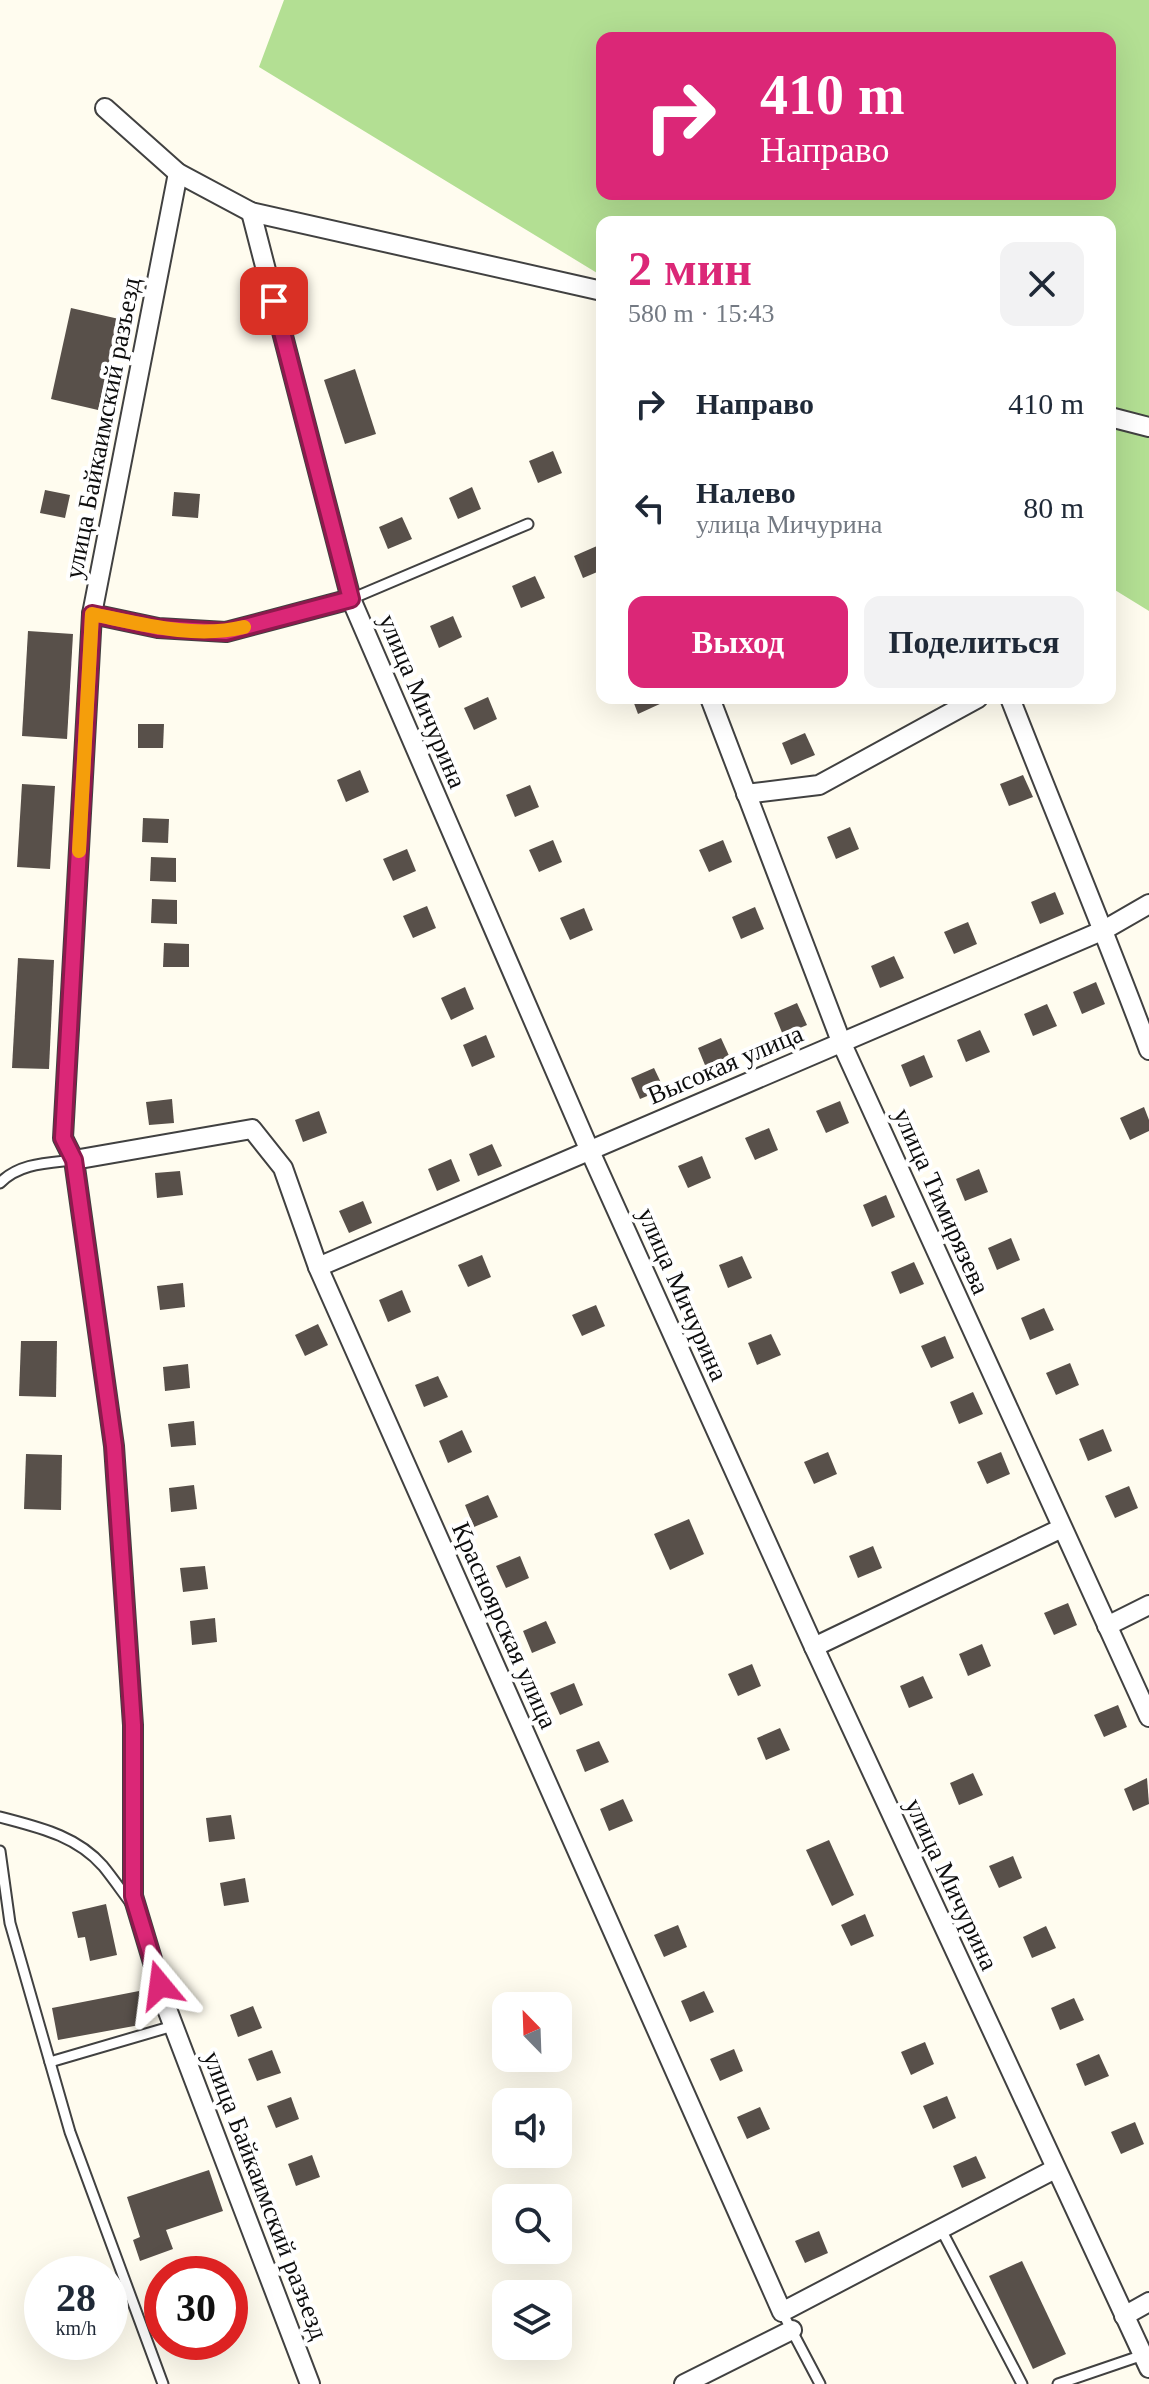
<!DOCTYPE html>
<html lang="ru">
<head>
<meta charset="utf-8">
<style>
	:root { --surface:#fff; --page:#f2f2f3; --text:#1f2937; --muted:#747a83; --accent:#db2777 }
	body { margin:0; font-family:Georgia,serif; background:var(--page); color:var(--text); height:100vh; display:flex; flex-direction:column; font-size:30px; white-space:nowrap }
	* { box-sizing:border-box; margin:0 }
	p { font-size:26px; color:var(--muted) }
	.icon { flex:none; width:44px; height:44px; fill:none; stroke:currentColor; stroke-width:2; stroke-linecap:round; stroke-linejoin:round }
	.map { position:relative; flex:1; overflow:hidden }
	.details { position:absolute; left:596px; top:216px; width:520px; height:488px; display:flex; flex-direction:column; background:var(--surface); border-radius:16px; box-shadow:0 8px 32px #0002 }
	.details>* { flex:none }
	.banner { position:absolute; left:596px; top:32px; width:520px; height:168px; border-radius:16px; box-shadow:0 8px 32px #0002; background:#db2777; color:#fff; overflow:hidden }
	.needle { width:52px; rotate:337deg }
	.fabs { position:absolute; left:492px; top:1992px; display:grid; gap:16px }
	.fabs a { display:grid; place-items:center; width:80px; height:80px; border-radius:16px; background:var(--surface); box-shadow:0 8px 32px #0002; font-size:40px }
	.speed { position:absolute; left:24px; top:2256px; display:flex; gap:16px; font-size:40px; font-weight:700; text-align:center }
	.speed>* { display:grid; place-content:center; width:104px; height:104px; border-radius:50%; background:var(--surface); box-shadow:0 8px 32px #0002; line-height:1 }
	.speed small { font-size:20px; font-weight:400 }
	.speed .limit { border:12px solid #d22; background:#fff; color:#111 }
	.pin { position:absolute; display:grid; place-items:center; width:68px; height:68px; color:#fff; margin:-34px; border-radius:16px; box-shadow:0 4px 12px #0006 }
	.me { position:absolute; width:88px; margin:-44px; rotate:344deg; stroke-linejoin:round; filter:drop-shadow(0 0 6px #0008) }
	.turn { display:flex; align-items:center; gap:28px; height:168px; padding:0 32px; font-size:36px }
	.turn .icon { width:104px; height:104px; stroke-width:2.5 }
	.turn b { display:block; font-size:56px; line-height:68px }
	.round { display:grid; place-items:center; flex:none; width:84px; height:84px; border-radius:16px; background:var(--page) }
	.summary { display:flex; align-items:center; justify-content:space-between; height:136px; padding:0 32px }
	h1 { font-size:48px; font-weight:700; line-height:60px; color:var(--accent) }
	.cta { display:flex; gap:16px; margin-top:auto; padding:16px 32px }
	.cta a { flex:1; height:92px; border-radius:16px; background:var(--accent); color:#fff; font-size:32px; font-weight:700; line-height:92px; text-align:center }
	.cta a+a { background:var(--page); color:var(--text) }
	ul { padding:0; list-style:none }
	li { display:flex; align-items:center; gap:24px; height:104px; padding:0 32px }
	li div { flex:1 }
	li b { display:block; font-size:30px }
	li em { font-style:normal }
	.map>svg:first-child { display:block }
</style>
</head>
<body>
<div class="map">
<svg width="1149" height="2384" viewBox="0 0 1149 2384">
	<rect width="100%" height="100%" fill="#fffcef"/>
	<path fill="#b3df93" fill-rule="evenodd" d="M284 0H1149V611L1110 587V222H602V276L259 67ZM602 38H1110V194H602Z"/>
	<g fill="#58504a">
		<polygon points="71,308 119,319 98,410 51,399"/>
		<polygon points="355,369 376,434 345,444 324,380"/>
		<polygon points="553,451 562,473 538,483 529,461"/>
		<polygon points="472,487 481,509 458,519 449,498"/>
		<polygon points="45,490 70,495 65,518 40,513"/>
		<polygon points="174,492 200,494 198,518 172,516"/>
		<polygon points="402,517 412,539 388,549 379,527"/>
		<polygon points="597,546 602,557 602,570 583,578 574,556"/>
		<polygon points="535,576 545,598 521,608 512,586"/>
		<polygon points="453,616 462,637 439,648 430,626"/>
		<polygon points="28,631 73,634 67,739 22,736"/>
		<polygon points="488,697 497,719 474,730 464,708"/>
		<polygon points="632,698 659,698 662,703 638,714"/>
		<polygon points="138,724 164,724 163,748 138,748"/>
		<polygon points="805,733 815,755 791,765 782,743"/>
		<polygon points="360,770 369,792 346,802 337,780"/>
		<polygon points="1023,775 1033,797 1009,806 1000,784"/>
		<polygon points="22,784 55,786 50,869 17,867"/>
		<polygon points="530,785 539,807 515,817 506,795"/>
		<polygon points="143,818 169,819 168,843 142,842"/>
		<polygon points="850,827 859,849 836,859 827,837"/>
		<polygon points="553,840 562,862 539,872 529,850"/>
		<polygon points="723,840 732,862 709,872 699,850"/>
		<polygon points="407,849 416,871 393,881 383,859"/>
		<polygon points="151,857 176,858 176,882 150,881"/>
		<polygon points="1055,892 1064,914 1040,924 1031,902"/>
		<polygon points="152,899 177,900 177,924 151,923"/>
		<polygon points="427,906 436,928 413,938 403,916"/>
		<polygon points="755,907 764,929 741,939 732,917"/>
		<polygon points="584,908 593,930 570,940 560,918"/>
		<polygon points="968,922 977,944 954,954 944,932"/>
		<polygon points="164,943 189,944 189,967 163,967"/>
		<polygon points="894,956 904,978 880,988 871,966"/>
		<polygon points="18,958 54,960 49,1069 12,1068"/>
		<polygon points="1096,982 1105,1004 1082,1014 1073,992"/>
		<polygon points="465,987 474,1009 451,1020 441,998"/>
		<polygon points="797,1003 807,1025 783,1035 774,1013"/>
		<polygon points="1047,1004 1057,1026 1033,1036 1024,1014"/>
		<polygon points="980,1030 990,1052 966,1062 957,1040"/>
		<polygon points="486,1035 495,1057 472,1067 463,1045"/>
		<polygon points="721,1038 731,1060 707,1070 698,1048"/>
		<polygon points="924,1055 933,1077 910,1087 901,1065"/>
		<polygon points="654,1068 664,1089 640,1099 631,1078"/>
		<polygon points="172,1099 174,1123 149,1125 146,1102"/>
		<polygon points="840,1101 849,1123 826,1133 816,1111"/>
		<polygon points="1144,1107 1149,1120 1149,1131 1130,1140 1120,1118"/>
		<polygon points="319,1111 327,1133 303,1142 295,1120"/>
		<polygon points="769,1128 778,1150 755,1160 745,1138"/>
		<polygon points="492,1144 502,1166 478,1176 469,1154"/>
		<polygon points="702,1156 711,1178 688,1188 678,1166"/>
		<polygon points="451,1159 460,1181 437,1191 428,1169"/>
		<polygon points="979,1169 988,1192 965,1201 956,1179"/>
		<polygon points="180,1171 183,1195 157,1198 155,1173"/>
		<polygon points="886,1195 895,1217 872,1227 863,1205"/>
		<polygon points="363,1201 372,1223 349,1233 339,1211"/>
		<polygon points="1011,1238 1020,1260 997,1270 988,1248"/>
		<polygon points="482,1255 491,1277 468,1287 458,1265"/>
		<polygon points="742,1256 752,1278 728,1288 719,1265"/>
		<polygon points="914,1262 924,1284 900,1294 891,1272"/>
		<polygon points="183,1283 185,1307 160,1310 157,1286"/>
		<polygon points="402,1290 411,1312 388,1322 379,1300"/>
		<polygon points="596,1305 605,1326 582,1336 572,1315"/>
		<polygon points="1044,1308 1054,1330 1030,1340 1021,1318"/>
		<polygon points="318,1324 328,1345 305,1356 295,1335"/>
		<polygon points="771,1334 781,1355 757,1365 748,1343"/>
		<polygon points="945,1336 954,1358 931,1368 921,1346"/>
		<polygon points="21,1341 57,1341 56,1397 19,1396"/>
		<polygon points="1070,1363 1079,1385 1056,1395 1046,1373"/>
		<polygon points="188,1364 190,1388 165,1391 163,1367"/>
		<polygon points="438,1376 448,1397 424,1407 415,1385"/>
		<polygon points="973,1392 983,1414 959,1424 950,1402"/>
		<polygon points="194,1421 196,1445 171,1447 168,1424"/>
		<polygon points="1103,1429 1112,1451 1088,1461 1079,1439"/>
		<polygon points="462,1430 472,1452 448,1463 439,1441"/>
		<polygon points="828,1452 837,1474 814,1484 804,1462"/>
		<polygon points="1001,1452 1010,1474 987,1484 977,1462"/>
		<polygon points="26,1454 62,1455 61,1510 24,1509"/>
		<polygon points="194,1485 197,1509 171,1512 169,1488"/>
		<polygon points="1129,1486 1138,1508 1115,1518 1105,1496"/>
		<polygon points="488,1495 498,1517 474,1527 465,1505"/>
		<polygon points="689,1519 704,1554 670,1570 654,1534"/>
		<polygon points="873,1546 882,1568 858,1578 849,1556"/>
		<polygon points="520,1556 529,1578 506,1588 496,1566"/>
		<polygon points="205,1566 208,1589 183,1592 180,1568"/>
		<polygon points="1068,1603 1077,1625 1054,1635 1044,1613"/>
		<polygon points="215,1618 217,1642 192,1645 190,1621"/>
		<polygon points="546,1621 556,1643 532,1653 523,1631"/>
		<polygon points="982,1644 991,1666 968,1676 959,1654"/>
		<polygon points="752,1664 761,1686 738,1696 728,1674"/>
		<polygon points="923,1676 933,1698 909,1708 900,1686"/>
		<polygon points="574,1683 583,1705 560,1715 550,1693"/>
		<polygon points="1118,1705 1127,1727 1104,1737 1094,1715"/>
		<polygon points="780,1728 790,1750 766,1760 757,1738"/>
		<polygon points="599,1741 609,1762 585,1772 576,1750"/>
		<polygon points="973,1773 983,1795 959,1805 950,1783"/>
		<polygon points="1147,1778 1149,1804 1133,1811 1124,1789"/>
		<polygon points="623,1799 633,1821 609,1831 600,1809"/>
		<polygon points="231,1815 235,1839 209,1842 206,1818"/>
		<polygon points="829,1840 854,1895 832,1906 806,1850"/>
		<polygon points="1013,1856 1022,1878 999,1888 989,1866"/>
		<polygon points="245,1878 249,1902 224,1906 220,1883"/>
		<polygon points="106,1904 117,1955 90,1961 85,1937 78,1938 72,1912"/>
		<polygon points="865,1914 874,1936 851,1946 841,1925"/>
		<polygon points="678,1925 687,1947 664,1957 654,1935"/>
		<polygon points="1046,1926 1056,1948 1032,1958 1023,1937"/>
		<polygon points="139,1991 145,2024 58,2040 52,2008"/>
		<polygon points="704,1991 714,2012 690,2022 681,2001"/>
		<polygon points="1074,1998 1084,2020 1060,2030 1051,2008"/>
		<polygon points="253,2006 262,2028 238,2037 230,2015"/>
		<polygon points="925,2042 934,2064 911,2075 901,2052"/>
		<polygon points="734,2049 743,2071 720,2081 710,2059"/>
		<polygon points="272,2050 281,2073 257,2081 248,2059"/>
		<polygon points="1099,2054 1109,2076 1085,2086 1076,2064"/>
		<polygon points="947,2096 956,2118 933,2129 923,2106"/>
		<polygon points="291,2097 299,2119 276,2128 267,2106"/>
		<polygon points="760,2107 770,2129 747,2139 737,2117"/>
		<polygon points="1135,2122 1144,2144 1121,2154 1111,2132"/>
		<polygon points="312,2155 320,2177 296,2186 288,2164"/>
		<polygon points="976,2156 986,2178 962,2188 953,2166"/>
		<polygon points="209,2170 223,2211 166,2230 173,2249 140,2261 133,2240 140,2237 127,2197"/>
		<polygon points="819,2231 828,2253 805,2263 795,2241"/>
		<polygon points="1022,2261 1066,2354 1033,2369 989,2276"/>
	</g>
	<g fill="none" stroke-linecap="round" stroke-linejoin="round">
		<defs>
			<g id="service">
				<polyline points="351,599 528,524"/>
				<path d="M0 1183C19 1163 48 1163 74 1160"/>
				<path d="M0 1817C37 1827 76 1835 103 1866 112 1877 121 1890 130 1902"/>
				<polyline points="0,1851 10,1923 70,2132 163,2384"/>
				<polyline points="50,2062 173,2026"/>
				<polyline points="945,2237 1022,2384"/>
				<polyline points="782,2312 820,2384"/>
				<polyline points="1058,2384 1143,2355"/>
			</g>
			<g id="minor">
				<polyline points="105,108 178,173 251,212 602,291"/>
				<polyline points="178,173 92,614 63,1138 74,1160 114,1446 133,1725 133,1896 167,2009 310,2384"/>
				<polyline points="251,212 351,599 589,1149 814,1647 1149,2368"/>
				<polyline points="1110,417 1149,427"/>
				<polyline points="92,614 158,628 226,632 351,599"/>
				<polyline points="710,698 842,1044 1149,1717"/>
				<path d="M1010 698C1056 816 1105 932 1149 1050"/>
				<polyline points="746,794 819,785 978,698"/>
				<polyline points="74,1160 252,1129 283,1168 318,1267 782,2312 1055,2169"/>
				<polyline points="318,1267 1104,930 1149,904"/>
				<polyline points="1107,1626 1149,1605"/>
				<polyline points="814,1647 1062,1528"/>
				<polyline points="1124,2316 1149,2302"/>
				<polyline points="684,2384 792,2330"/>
			</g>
		</defs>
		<use href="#service" stroke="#414141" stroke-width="13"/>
		<use href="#minor" stroke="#414141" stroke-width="22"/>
		<use href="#service" stroke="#fff" stroke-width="9"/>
		<use href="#minor" stroke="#fff" stroke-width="18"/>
	</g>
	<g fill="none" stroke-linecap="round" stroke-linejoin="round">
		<defs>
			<polyline id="route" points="160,1985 133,1896 133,1725 114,1446 74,1160 63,1138 92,614 158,628 226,632 351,599 274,301"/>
		</defs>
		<use href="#route" stroke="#8e194d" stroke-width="20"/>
		<use href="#route" stroke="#db2777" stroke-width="14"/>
		<path stroke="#f59e0b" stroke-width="14" d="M79 851 92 614C141 624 195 639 244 627"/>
	</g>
	<g text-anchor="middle" stroke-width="8" stroke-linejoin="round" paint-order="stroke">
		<g font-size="26" fill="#0e0e0e" stroke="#fff">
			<text transform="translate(102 428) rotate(-79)" y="9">улица Байкаимский разъезд</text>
			<text transform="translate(423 701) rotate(67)" y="9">улица Мичурина</text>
			<text transform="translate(725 1064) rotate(-23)" y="9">Высокая улица</text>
			<text transform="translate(942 1201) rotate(66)" y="9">улица Тимирязева</text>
			<text transform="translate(683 1294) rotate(66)" y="9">улица Мичурина</text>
			<text transform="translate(505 1625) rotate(66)" y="9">Красноярская улица</text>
			<text transform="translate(952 1884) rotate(65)" y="9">улица Мичурина</text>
			<text transform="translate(266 2195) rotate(69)" y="9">улица Байкаимский разъезд</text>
		</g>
	</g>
</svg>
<div class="fabs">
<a><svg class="needle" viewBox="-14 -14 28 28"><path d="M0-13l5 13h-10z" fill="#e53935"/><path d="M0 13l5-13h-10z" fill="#747a83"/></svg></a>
<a><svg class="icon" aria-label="sound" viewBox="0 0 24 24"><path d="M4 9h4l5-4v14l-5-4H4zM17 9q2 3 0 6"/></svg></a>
<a><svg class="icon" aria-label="search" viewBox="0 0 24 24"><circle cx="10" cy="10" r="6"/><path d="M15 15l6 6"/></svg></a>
<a><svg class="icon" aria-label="layers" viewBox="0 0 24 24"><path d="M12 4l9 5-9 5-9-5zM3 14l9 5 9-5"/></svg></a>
</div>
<div class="speed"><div>28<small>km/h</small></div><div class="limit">30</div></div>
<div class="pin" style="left:274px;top:301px;background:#d93025"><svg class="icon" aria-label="arrive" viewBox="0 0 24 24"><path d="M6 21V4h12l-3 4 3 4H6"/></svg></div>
<svg class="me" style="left:160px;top:1985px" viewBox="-20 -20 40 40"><path d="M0-17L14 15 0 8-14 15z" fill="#db2777" stroke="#fff" stroke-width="4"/></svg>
<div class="banner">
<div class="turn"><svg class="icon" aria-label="right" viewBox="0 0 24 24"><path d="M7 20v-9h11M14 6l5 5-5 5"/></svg><div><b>410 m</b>Направо</div></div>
</div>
<section class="details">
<div class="summary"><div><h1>2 мин</h1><p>580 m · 15:43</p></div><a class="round"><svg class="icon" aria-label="close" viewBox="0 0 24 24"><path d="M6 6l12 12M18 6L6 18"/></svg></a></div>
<ul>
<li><svg class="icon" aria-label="right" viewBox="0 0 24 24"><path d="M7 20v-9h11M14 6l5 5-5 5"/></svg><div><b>Направо</b></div><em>410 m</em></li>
<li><svg class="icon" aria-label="left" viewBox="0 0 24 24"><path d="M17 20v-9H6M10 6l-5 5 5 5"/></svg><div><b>Налево</b><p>улица Мичурина</p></div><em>80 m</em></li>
</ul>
<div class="cta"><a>Выход</a><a>Поделиться</a></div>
</section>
</div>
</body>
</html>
